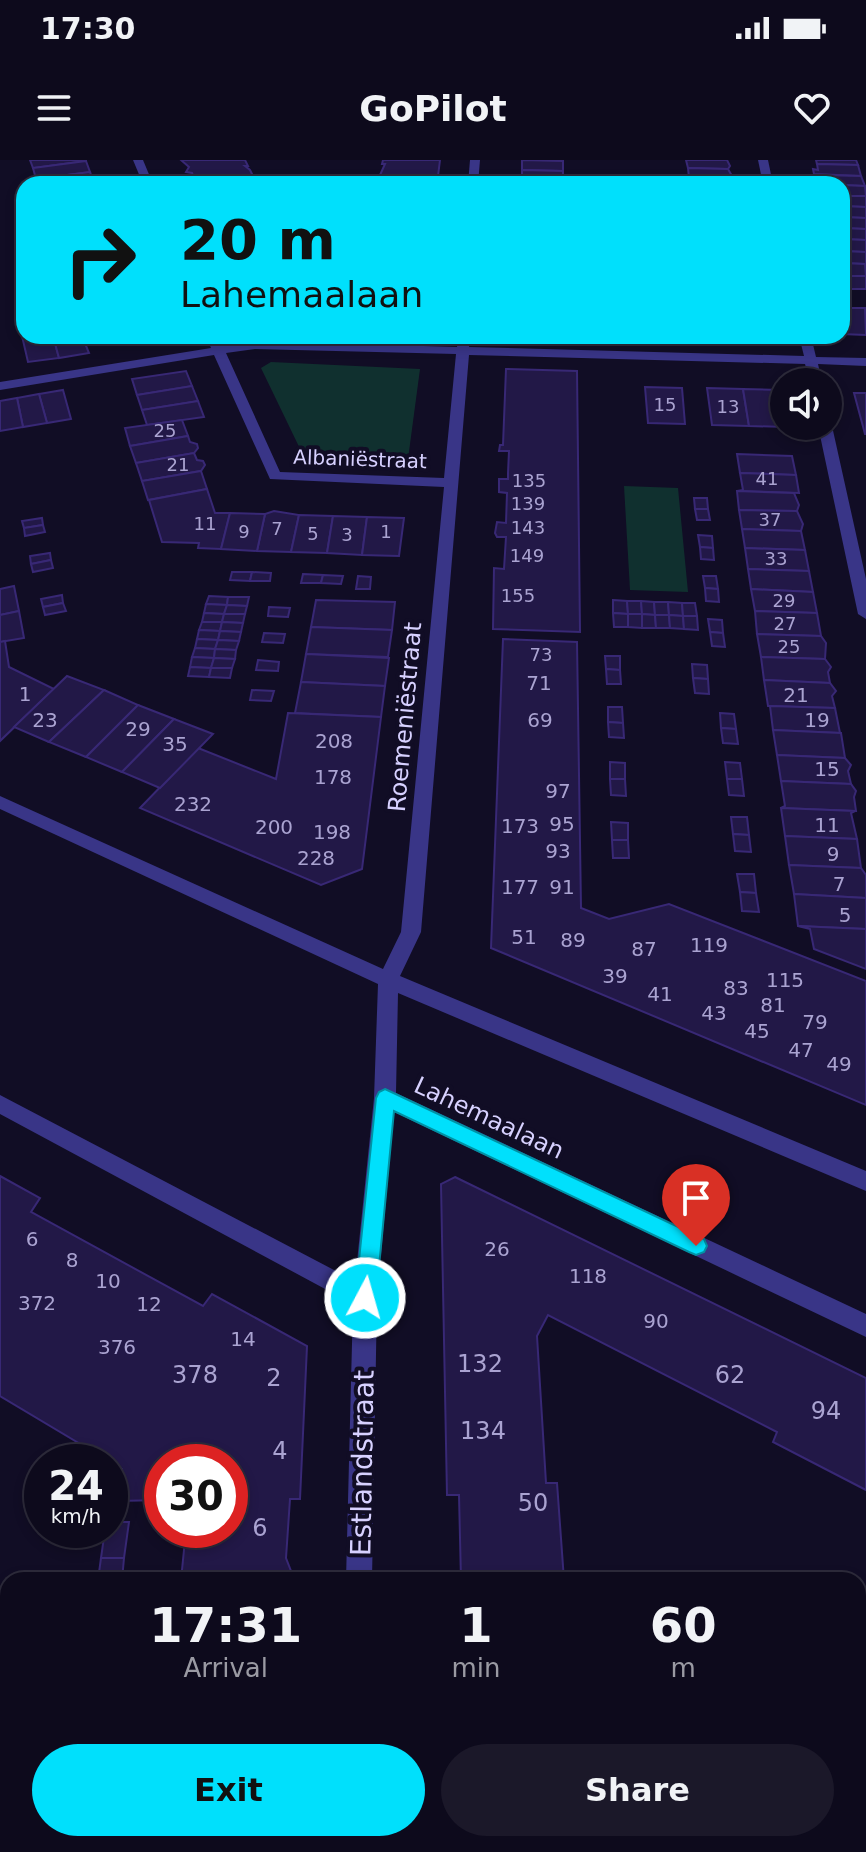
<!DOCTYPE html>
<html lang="en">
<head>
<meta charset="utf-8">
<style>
	:root { --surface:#0d0a1c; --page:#1b1829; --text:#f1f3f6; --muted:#9a9aa3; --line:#2d2b3b; --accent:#00e0fc }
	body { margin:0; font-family:"DejaVu Sans",sans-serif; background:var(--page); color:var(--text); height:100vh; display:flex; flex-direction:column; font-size:30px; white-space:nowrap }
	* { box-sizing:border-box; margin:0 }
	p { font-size:26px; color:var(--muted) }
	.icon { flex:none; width:44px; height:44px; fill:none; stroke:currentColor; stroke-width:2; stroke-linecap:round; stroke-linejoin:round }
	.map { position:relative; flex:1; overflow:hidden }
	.sheet { position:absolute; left:0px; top:1412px; width:866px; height:280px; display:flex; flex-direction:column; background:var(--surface); border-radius:24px 24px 0 0; box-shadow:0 4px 12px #0003,0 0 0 2px var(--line) }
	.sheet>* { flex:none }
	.banner { position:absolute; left:16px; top:16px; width:834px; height:168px; border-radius:24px; box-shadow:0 4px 12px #0003,0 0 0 2px var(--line); background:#00e0fc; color:#111; overflow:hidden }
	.buttons { position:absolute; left:770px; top:208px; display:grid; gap:16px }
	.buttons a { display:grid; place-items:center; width:72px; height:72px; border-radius:50%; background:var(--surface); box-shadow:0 4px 12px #0003,0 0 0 2px var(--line); font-size:40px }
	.speed { position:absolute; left:24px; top:1284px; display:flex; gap:16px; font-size:40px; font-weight:700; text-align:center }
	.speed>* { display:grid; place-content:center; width:104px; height:104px; border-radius:50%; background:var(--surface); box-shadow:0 4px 12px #0003,0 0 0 2px var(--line); line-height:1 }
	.speed small { font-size:20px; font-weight:400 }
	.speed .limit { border:12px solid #d22; background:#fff; color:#111 }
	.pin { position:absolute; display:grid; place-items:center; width:68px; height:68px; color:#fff; margin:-82px -34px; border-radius:50% 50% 50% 0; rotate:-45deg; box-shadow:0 0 8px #0007 }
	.pin .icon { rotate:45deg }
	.me { position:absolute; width:88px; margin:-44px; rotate:6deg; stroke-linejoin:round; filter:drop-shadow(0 0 6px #0008) }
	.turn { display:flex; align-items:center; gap:28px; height:168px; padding:0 32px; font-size:36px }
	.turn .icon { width:104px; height:104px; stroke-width:2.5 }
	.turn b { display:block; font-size:56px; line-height:68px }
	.eta { display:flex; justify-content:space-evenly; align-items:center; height:136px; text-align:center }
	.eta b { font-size:48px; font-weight:600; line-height:56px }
	.cta { display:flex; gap:16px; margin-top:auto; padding:16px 32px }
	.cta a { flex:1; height:92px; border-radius:48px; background:var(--accent); color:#111; font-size:32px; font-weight:600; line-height:92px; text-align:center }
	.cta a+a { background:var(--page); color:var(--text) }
	.status { display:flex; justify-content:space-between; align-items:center; height:56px; padding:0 40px; background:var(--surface); direction:ltr }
	.status svg { height:22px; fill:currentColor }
	header { display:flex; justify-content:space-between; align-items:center; height:104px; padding:0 32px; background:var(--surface); font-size:36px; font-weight:600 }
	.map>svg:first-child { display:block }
</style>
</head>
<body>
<div class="status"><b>17:30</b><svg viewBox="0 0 49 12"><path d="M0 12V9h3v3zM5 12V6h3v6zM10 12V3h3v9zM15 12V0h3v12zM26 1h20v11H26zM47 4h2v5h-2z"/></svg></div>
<header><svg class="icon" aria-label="menu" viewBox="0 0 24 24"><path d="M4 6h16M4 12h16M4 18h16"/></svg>GoPilot<svg class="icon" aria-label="heart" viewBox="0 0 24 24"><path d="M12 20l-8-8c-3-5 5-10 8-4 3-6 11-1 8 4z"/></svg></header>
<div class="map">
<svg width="866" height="1692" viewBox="0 0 866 1692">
	<rect width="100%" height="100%" fill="#110d25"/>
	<g fill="#10302f">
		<polygon points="271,202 420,209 408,299 398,303 304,297 261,208"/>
		<polygon points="624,326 678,328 688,432 630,430"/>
	</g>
	<g fill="#221847" stroke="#382875" stroke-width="2">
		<polygon points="30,0 86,0 86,1 33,8"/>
		<polygon points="181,0 245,0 248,6 245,6 250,10 257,24 193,24 196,23 192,13 186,12 189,7"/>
		<polygon points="383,0 440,0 437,24 378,24 379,19 383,19 383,15 380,15 385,4 382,4"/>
		<polygon points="522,0 563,1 563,11 522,10"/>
		<polygon points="686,0 727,0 730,6 728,9 688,8"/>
		<polygon points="816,0 856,0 858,5 817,4"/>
		<polygon points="86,1 90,12 36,19 33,8"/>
		<polygon points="817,4 858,5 861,16 814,14 813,9 818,10"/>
		<polygon points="688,8 728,9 732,16 730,19 689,18"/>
		<polygon points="522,10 563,11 563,20 522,19"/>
		<polygon points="90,12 94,23 37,24 36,19"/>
		<polygon points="820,15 861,16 865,26 817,24 816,20 821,20"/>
		<polygon points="689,18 730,19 731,24 690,24"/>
		<polygon points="522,19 563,20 563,24 522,24"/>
		<polygon points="842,25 865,26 866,36 842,36"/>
		<polygon points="842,36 866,36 866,47 842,46"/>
		<polygon points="842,46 866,47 866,58 842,57"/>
		<polygon points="842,57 866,58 866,69 842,68"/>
		<polygon points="842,68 866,69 866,80 842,79"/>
		<polygon points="842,79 866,80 866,92 842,91"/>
		<polygon points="842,91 866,92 866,104 842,103"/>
		<polygon points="842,103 865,104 866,116 842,116"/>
		<rect x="842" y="116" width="24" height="13"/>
		<polygon points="842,148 865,148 866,175 842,174"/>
		<polygon points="22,176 53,176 59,198 28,202"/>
		<polygon points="53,176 82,176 89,193 59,198"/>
		<polygon points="82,176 104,176 106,182 85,185"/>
		<polygon points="506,209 577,211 580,472 493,469 494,408 504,409 506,377 497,377 495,373 497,362 506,363 507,333 499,332 499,319 508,319 508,313 509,291 499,291 500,285 503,285"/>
		<polygon points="186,211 192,226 137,235 132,219"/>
		<polygon points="192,226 198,241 142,250 137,235"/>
		<polygon points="645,227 682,228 685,264 648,263"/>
		<polygon points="707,228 743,229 749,266 712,265"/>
		<polygon points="743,229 779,230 784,266 787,267 749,266"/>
		<polygon points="63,230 71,259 47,263 39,234"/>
		<polygon points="854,233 866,233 866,274 865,274"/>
		<polygon points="39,234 47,263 23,267 17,238"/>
		<polygon points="17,238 23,267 0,271 0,241"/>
		<polygon points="198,241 204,257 147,265 142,250"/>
		<polygon points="182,260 188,276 130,286 125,268"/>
		<polygon points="188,276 190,282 197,284 198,288 194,293 136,303 130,286"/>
		<polygon points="194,293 197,300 203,301 205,305 201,311 142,321 136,303"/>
		<polygon points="737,294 792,296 796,315 740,313"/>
		<polygon points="201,311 207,329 148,340 142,321"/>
		<polygon points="740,313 796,315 799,333 737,331 743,330"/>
		<polygon points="207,329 215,353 230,353 221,389 198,388 199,383 162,382 149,340"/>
		<polygon points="737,331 794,333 799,345 797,351 739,350"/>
		<polygon points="694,338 707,338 708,349 695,349"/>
		<polygon points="695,349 708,349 710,360 697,360"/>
		<polygon points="739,350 797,351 803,364 801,371 742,369"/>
		<polygon points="274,351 299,355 291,392 257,391 265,354"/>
		<polygon points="230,353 265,354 257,391 221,389"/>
		<polygon points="299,355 333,356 327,393 291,392"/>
		<polygon points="333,356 367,357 362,395 327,393"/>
		<polygon points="367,357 404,358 399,396 362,395"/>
		<polygon points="42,358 43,365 24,368 22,361"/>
		<polygon points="43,365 45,372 25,376 24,368"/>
		<polygon points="742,369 801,371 805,390 745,388"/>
		<polygon points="698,375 712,376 713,388 700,387"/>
		<polygon points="700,387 713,388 714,400 701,399"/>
		<polygon points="745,388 805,390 809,411 748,409"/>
		<polygon points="50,393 51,400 31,404 30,396"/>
		<polygon points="51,400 53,408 33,412 31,404"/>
		<polygon points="748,409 809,411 813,432 751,429"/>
		<polygon points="232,412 252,412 250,421 230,420"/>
		<polygon points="252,412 271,413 270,421 250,421"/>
		<polygon points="303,414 323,415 321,423 301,423"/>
		<polygon points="323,415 343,416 341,424 321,423"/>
		<polygon points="358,416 371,417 370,429 356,429"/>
		<polygon points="703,416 716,416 718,429 705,428"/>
		<polygon points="14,426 19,451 0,455 0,429"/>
		<polygon points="705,428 718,429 719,442 706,441"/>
		<polygon points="751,429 813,432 817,453 755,451"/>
		<polygon points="62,435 63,443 43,447 41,439"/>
		<polygon points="209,436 228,437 227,445 206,444"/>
		<polygon points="228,437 249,437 247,446 227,445"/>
		<polygon points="316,440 395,442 392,470 311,467"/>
		<polygon points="613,440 627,441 628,454 613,453"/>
		<polygon points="627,441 641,441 642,454 628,454"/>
		<polygon points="641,441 654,442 655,455 642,454"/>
		<polygon points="654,442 668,442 669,455 655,455"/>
		<polygon points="668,442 682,443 683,456 669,455"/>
		<polygon points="63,443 66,451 45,455 43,447"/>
		<polygon points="682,443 695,443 697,456 683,456"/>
		<polygon points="206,444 227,445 224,454 204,453"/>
		<polygon points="227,445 247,446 245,454 224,454"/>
		<polygon points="269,447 290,448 288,457 268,456"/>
		<polygon points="19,451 24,478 0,482 0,455"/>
		<polygon points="755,451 817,453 821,476 757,474"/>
		<polygon points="204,453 224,454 222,462 202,462"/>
		<polygon points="613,453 628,454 628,467 614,467"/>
		<polygon points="224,454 245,454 243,463 222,462"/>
		<polygon points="628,454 642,454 642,468 628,467"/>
		<polygon points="642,454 655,455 656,468 642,468"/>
		<polygon points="655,455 669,455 670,468 656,468"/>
		<polygon points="669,455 683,456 684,469 670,468"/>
		<polygon points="683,456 697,456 698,470 684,469"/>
		<polygon points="708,459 722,460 723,473 710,472"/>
		<polygon points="202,462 222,462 220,471 199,470"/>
		<polygon points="222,462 243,463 241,472 220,471"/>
		<polygon points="311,467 392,470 388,497 306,494"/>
		<polygon points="199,470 220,471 218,480 197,479"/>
		<polygon points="220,471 241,472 239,481 218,480"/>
		<polygon points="710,472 723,473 725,487 712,486"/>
		<polygon points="264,473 285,474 283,483 262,482"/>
		<polygon points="757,474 821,476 826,483 825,499 761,497"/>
		<polygon points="197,479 218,480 215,489 195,488"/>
		<polygon points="503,479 577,482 581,748 609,759 669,744 866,821 866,945 491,788"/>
		<polygon points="218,480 239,481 236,490 215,489"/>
		<polygon points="5,481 9,507 54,529 0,581 0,482"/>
		<polygon points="195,488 215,489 214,498 192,497"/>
		<polygon points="215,489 236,490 235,499 214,498"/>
		<polygon points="306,494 389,498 385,526 301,522"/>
		<polygon points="605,496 620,496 620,510 606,509"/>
		<polygon points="192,497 214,498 211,508 190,507"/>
		<polygon points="761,497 825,499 831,507 828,512 830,523 764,520"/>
		<polygon points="214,498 235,499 232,508 211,508"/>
		<polygon points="258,500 279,502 278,511 256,510"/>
		<polygon points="692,504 707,505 708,519 693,518"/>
		<polygon points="190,507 211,508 209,517 188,516"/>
		<polygon points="211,508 232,508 230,518 209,517"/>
		<polygon points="606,509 620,510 621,524 607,524"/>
		<polygon points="67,516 104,530 49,582 14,567"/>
		<polygon points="693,518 708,519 709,534 695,533"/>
		<polygon points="764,520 830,523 836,531 832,536 835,548 768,546"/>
		<polygon points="301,522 385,526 381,557 295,553"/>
		<polygon points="104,530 138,545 86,597 49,582"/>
		<polygon points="252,530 274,531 271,541 250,540"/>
		<polygon points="138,545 174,559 122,612 86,597"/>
		<polygon points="770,546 835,548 840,573 773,570"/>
		<polygon points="608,547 622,547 623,563 608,562"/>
		<polygon points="288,553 381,557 362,709 321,725 140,648 198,588 276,619"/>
		<polygon points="720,553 734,554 736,569 721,568"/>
		<polygon points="174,559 213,574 160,628 122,612"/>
		<polygon points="608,562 623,563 624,578 609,577"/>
		<polygon points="721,568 736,569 738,584 723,583"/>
		<polygon points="773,570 841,573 845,598 777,595"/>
		<polygon points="777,595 845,598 851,605 848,611 851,624 781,621"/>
		<polygon points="610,602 625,603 625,619 610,619"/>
		<polygon points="725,602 740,603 742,619 727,619"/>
		<polygon points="610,619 625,619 626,636 611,635"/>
		<polygon points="727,619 742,619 744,636 729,635"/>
		<polygon points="781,621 851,624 856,631 854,637 856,651 781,648 785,646"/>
		<polygon points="781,648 855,651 851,653 857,679 785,676"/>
		<polygon points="731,657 747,657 749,675 733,674"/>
		<polygon points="611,662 628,663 628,680 612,680"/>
		<polygon points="733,674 749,675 751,692 735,691"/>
		<polygon points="785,676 857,679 861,708 789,705"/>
		<polygon points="612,680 628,680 629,698 613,698"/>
		<polygon points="789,705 861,708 866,715 866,738 794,734"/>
		<polygon points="737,714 754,714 756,733 740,732"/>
		<polygon points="740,732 756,733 759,752 742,751"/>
		<polygon points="794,734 866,738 866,769 798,766"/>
		<polygon points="798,766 866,769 866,809 814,789 810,769"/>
		<polygon points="0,1016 40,1038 31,1052 203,1146 212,1134 307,1186 300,1339 290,1339 286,1398 291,1411 287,1420 181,1420 186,1370 230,1370 230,1302 162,1302 162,1340 118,1341 122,1309 0,1236"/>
		<polygon points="455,1017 866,1218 866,1330 773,1282 777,1272 548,1155 537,1176 546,1323 557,1323 564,1420 461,1420 459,1335 447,1335 441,1024"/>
		<polygon points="110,1362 129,1362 124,1398 101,1398 105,1370 110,1370"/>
		<polygon points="101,1398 124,1398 122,1420 98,1420"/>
		<polygon points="64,1684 90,1684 89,1692 62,1692"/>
		<polygon points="155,1684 271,1684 271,1692 154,1692"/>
		<polygon points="467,1684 581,1684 581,1692 468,1692"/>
		<polygon points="704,1684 757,1684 758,1692 705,1692"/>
		<polygon points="803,1684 855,1684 857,1692 804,1692"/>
	</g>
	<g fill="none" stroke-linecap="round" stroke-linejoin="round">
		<g fill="#393587" fill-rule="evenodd">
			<polygon points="133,0 143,0 153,24 143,24"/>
			<polygon points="470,0 480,0 478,24 468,24"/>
			<polygon points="758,0 768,0 773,24 763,24"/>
			<path d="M206 176H218L223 186 255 181 457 187 458 176H470L469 187 804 196 799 176H811L816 197 866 198V206L818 204 822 222H810L805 204 469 195 421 772 400 816 866 1011V1031L398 833 396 933 866 1154V1177L394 952 377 1138 372 1420H346L353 1144 0 954V935L355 1121 374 938 378 824 0 649V636L383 809 401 772 444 327 270 319 214 195 0 230V222L211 188ZM255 189 456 194 444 318 280 312 226 193Z"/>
			<polygon points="828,263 832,266 866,419 866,459 858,454 818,266 828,266"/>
			<rect x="339" y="1684" width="30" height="8"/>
		</g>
	</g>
	<polygon fill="#00e0fc" stroke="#0092a4" stroke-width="2" points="385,929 704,1079 707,1086 704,1092 696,1095 689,1092 394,951 376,1138 373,1145 365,1148 358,1145 355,1138 376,938 379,932"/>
	<g text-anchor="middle" stroke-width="8" stroke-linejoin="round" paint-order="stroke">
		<g font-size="18" fill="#aaa3d1">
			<text x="665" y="251">15</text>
			<text x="728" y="253">13</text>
			<text x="165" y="277">25</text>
			<text x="178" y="311">21</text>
			<text x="767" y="325">41</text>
			<text x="529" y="327">135</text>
			<text x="528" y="350">139</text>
			<text x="770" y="366">37</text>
			<text x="205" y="370">11</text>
			<text x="528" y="374">143</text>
			<text x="277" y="375">7</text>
			<text x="244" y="378">9</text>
			<text x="386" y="378">1</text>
			<text x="313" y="380">5</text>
			<text x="347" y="381">3</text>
			<text x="527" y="402">149</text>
			<text x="776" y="405">33</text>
			<text x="518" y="442">155</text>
			<text x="784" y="447">29</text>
			<text x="785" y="470">27</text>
			<text x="789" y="493">25</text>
			<text x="541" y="501">73</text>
		</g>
		<g font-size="20" fill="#d7d1ff" stroke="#110d25">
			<text transform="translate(360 299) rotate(2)" y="7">Albaniëstraat</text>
		</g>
		<g font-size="20" fill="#aaa3d1">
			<text x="539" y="530">71</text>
			<text x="25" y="541">1</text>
			<text x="796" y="542">21</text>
			<text x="45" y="567">23</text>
			<text x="540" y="567">69</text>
			<text x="817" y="567">19</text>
			<text x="138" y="576">29</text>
			<text x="334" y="588">208</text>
			<text x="175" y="591">35</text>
			<text x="827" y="616">15</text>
			<text x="333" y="624">178</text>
			<text x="558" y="638">97</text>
			<text x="193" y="651">232</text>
			<text x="562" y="671">95</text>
			<text x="827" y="672">11</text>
			<text x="520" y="673">173</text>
			<text x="274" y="674">200</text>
			<text x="332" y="679">198</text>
			<text x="558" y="698">93</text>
			<text x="833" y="701">9</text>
			<text x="316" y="705">228</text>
			<text x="839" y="731">7</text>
			<text x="520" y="734">177</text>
			<text x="562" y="734">91</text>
			<text x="845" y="762">5</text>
			<text x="524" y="784">51</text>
			<text x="573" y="787">89</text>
			<text x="709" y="792">119</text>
			<text x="644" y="796">87</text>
			<text x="615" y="823">39</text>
			<text x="785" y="827">115</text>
			<text x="736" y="835">83</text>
			<text x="660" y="841">41</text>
			<text x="773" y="852">81</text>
			<text x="714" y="860">43</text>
			<text x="815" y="869">79</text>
			<text x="757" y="878">45</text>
			<text x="801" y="897">47</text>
			<text x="839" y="911">49</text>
			<text x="32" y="1086">6</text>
			<text x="497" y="1096">26</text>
			<text x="72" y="1107">8</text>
			<text x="588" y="1123">118</text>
			<text x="108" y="1128">10</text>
			<text x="37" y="1150">372</text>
			<text x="149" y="1151">12</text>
			<text x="656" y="1168">90</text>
			<text x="243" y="1186">14</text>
			<text x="117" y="1194">376</text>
		</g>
		<g font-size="24" fill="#d7d1ff" stroke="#110d25">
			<text transform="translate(405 557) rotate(-85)" y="8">Roemeniëstraat</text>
			<text transform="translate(489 958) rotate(25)" y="8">Lahemaalaan</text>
		</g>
		<g font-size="24" fill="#aaa3d1">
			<text x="480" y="1212">132</text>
			<text x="195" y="1223">378</text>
			<text x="730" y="1223">62</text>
			<text x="274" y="1226">2</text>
			<text x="826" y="1259">94</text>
			<text x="483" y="1279">134</text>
			<text x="280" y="1299">4</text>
			<text x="533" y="1351">50</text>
			<text x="260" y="1376">6</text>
		</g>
		<g font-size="28" fill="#d7d1ff" stroke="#110d25">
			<text transform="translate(362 1303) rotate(-89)" y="10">Estlandstraat</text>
		</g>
	</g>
</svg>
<div class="buttons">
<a><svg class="icon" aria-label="sound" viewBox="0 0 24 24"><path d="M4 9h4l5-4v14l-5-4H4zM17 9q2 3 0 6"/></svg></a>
</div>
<div class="speed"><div>24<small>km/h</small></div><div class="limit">30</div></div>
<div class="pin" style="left:696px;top:1086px;background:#d93025"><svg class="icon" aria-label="arrive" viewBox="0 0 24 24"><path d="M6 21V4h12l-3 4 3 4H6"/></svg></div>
<svg class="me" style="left:365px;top:1138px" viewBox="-20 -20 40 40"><circle r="17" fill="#00e0fc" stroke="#fff" stroke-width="3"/><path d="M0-11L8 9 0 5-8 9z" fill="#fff"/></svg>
<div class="banner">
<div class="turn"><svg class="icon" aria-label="right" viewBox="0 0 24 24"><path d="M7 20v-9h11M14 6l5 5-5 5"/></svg><div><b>20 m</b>Lahemaalaan</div></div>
</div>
<section class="sheet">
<div class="eta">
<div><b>17:31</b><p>Arrival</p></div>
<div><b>1</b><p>min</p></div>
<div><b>60</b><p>m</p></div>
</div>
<div class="cta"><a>Exit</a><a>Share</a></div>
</section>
</div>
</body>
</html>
